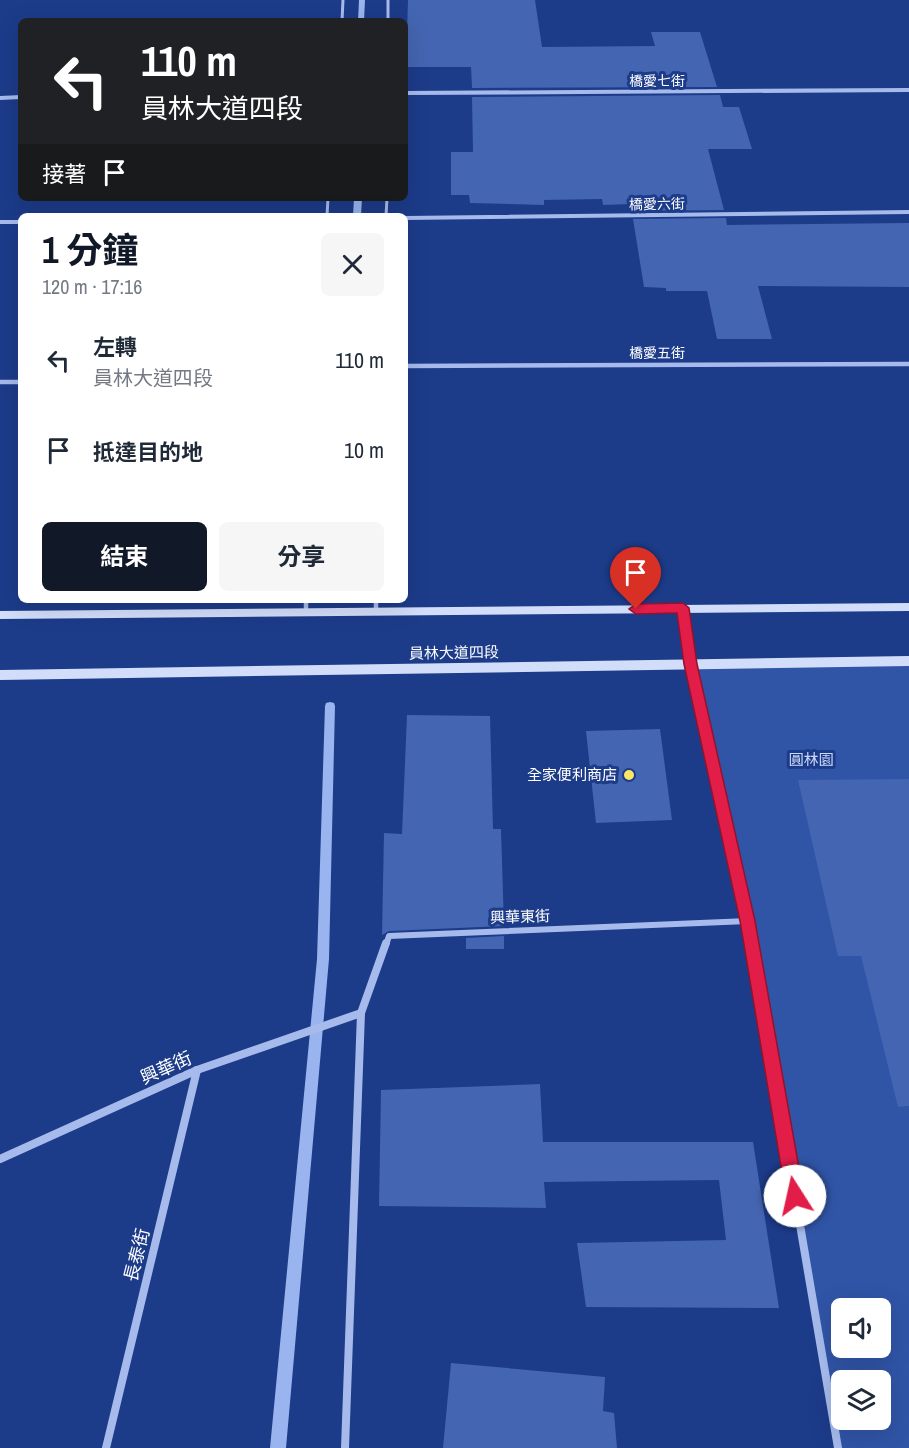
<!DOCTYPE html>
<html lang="zh-TW">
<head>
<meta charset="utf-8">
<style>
	:root { --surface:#fff; --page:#f6f6f7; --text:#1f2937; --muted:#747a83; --accent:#111827 }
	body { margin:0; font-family:"Archivo Narrow","Noto Sans TC",sans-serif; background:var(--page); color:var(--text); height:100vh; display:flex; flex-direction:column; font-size:22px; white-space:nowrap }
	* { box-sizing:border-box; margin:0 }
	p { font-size:20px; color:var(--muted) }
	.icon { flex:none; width:33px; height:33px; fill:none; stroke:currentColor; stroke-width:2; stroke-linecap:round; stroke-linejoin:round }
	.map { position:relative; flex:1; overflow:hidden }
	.side { position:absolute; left:18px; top:213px; width:390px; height:390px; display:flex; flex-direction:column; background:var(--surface); border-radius:9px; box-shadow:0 6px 24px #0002 }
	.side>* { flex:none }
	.top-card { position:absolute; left:18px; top:18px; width:390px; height:183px; border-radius:9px; box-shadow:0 6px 24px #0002; background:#202124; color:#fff; overflow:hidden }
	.fabs { position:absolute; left:831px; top:1298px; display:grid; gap:12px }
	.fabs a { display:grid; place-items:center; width:60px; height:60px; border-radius:9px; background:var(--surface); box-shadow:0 6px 24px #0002; font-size:30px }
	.pin { position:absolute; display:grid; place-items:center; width:51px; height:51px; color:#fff; margin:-62px -26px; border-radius:50% 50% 50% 0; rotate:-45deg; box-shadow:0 0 6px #0007 }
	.pin .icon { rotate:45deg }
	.me { position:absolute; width:66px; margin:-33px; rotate:350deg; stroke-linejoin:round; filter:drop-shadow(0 0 4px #0008) }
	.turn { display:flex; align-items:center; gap:21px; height:126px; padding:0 24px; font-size:27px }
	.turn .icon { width:78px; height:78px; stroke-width:2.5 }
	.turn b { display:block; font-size:42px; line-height:51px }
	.then { display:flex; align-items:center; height:57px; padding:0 24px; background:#0003; gap:12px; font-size:22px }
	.round { display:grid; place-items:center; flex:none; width:63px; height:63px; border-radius:9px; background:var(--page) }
	.summary { display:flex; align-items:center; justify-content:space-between; height:102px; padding:0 24px }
	h1 { font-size:36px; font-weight:700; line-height:45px; color:var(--accent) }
	.primary-button { display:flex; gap:12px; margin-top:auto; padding:12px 24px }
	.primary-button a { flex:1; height:69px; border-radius:9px; background:var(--accent); color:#fff; font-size:24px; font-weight:700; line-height:69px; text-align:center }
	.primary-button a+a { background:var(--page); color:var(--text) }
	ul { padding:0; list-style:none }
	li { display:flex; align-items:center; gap:18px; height:90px; padding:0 24px }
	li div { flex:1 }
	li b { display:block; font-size:22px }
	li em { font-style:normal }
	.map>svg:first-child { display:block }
</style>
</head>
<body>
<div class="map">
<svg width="909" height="1448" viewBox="0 0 909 1448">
	<rect width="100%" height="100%" fill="#1c3b89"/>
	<path fill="#3054a6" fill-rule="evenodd" d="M909 661V1448H838L748 921 690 664ZM842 1308H880V1347H842ZM842 1380H880V1419H842Z"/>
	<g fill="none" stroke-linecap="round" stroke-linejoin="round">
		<g fill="#99b4ee" fill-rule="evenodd">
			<polygon points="359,0 365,0 364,21 358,21"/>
			<polygon points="354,198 362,198 361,216 353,216"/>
			<polygon points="330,702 334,703 335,706 329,959 286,1448 270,1448 317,959 325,706 326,703"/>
		</g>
	</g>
	<g fill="#4465b1">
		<polygon points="408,0 535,0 542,47 655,46 651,32 700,32 717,87 472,88 471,67 406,67"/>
		<polygon points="720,95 723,107 739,107 752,149 708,149 724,210 631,211 630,204 603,205 602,199 544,200 544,205 470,203 469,195 451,195 451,152 473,152 472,97"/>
		<polygon points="726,218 727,225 909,223 909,287 758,286 772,339 717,339 707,291 666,291 666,288 644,287 633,219"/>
		<polygon points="407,715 490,716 493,829 501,829 504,926 389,931 382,935 384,833 402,834"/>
		<polygon points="660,729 672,820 596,823 586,731"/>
		<polygon points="909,779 909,1106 898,1107 861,956 838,956 798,780"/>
		<polygon points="504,936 504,949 466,949 466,938"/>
		<polygon points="540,1084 543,1142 753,1142 779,1308 586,1307 577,1243 726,1240 719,1180 544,1182 546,1208 379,1206 381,1090"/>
		<polygon points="451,1363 605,1377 603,1411 614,1413 617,1448 443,1448"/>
	</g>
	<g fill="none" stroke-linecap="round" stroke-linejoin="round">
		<g stroke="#a6bbec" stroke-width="3">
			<polyline points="388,0 388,21"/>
			<polyline points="342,21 343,0"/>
			<polyline points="327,216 328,198"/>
			<polyline points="386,216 387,198"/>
		</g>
		<g stroke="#a6bbec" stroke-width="4.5">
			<polyline points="306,600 306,612"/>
			<polyline points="376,600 376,611"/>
		</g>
		<g stroke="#a6bbec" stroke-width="4">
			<polyline points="405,93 909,90"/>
			<polyline points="0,98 21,97"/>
			<polyline points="405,218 909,212"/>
			<polyline points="0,222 21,222"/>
		</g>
		<g stroke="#a6bbec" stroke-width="4.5">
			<polyline points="405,366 909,364"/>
			<polyline points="0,382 21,382"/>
		</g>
		<g stroke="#a6bbec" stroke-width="6">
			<polyline points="683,608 690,664 752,945"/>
			<polyline points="386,945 389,936 748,921"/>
		</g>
		<g stroke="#a6bbec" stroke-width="8">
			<polyline points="752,943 838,1448"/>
			<polyline points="0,1159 197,1070 361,1013 386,943"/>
			<polyline points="106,1448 197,1070"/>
			<polyline points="345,1448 361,1013"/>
		</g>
		<g fill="#d2ddf9" fill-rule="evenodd">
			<polygon points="909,603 909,611 0,619 0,611"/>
			<polygon points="909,656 909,666 0,680 0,670"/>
		</g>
	</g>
	<polygon fill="#e11d48" stroke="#92132f" stroke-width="1.5" points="683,603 689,608 697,664 755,921 804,1196 801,1202 795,1205 789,1202 786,1196 740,921 684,664 677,613 636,614 629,609 636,604"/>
	<circle fill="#fce764" stroke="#1c3b89" stroke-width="2" cx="629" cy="775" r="6"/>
	<g text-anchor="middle" stroke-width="6" stroke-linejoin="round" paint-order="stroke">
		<g font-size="14" fill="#fff" stroke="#1c3b89">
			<text x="657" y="86">橋愛七街</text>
			<text transform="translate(657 204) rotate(-1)" y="5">橋愛六街</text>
			<text x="657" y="358">橋愛五街</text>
		</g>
		<g font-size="15" fill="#fff" stroke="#1c3b89">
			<text transform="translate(454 653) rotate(-1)" y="5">員林大道四段</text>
			<text transform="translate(520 917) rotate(-2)" y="5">興華東街</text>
		</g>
		<g font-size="15" fill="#cbd9f9" stroke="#1c3b89">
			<text x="811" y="765">圓林園</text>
		</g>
		<g font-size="15" fill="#fff" stroke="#1c3b89" text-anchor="end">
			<text x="617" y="780">全家便利商店</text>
		</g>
		<g font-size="18" fill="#fff" stroke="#1c3b89">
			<text transform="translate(166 1068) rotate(-24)" y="6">興華街</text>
			<text transform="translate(137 1255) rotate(-76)" y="6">長泰街</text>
		</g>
	</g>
</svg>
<div class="fabs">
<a><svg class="icon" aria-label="sound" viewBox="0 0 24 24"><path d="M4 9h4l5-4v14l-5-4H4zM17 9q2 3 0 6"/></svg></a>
<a><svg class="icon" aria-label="layers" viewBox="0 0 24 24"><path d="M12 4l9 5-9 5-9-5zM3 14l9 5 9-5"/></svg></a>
</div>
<div class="pin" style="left:636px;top:609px;background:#d93025"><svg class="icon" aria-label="arrive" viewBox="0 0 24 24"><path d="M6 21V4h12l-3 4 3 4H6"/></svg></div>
<svg class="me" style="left:795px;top:1196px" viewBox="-20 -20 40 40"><circle r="19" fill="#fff"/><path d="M0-13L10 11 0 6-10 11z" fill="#e11d48"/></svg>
<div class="top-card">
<div class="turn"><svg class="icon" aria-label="left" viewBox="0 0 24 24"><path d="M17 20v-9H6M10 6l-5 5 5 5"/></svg><div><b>110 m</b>員林大道四段</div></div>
<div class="then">接著<svg class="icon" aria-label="arrive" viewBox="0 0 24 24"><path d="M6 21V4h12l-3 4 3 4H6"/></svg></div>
</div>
<section class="side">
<div class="summary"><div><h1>1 分鐘</h1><p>120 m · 17:16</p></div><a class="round"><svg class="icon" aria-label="close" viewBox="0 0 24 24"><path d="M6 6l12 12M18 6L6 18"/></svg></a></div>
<ul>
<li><svg class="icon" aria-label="left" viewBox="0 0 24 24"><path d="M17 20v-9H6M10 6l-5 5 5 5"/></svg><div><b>左轉</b><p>員林大道四段</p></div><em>110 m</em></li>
<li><svg class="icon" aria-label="arrive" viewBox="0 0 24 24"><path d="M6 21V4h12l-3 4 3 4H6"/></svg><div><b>抵達目的地</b></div><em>10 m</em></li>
</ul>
<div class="primary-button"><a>結束</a><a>分享</a></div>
</section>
</div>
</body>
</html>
